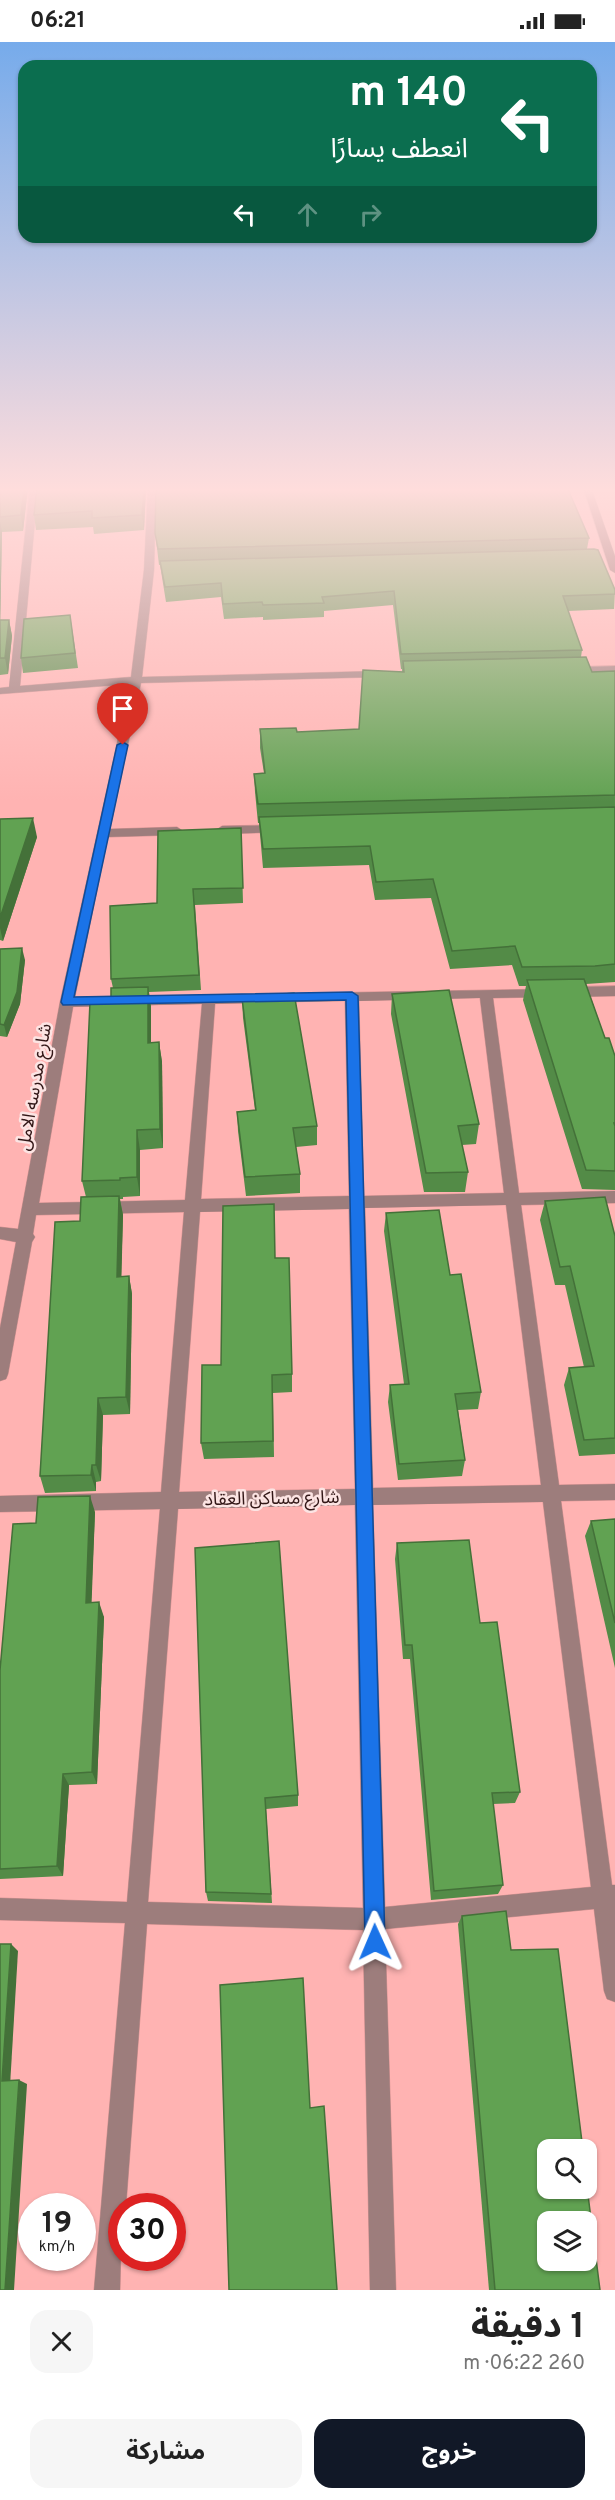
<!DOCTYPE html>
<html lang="ar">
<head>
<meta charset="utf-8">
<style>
	:root { --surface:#fff; --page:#f6f6f6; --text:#222; --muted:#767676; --accent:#111827 }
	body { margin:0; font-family:Overpass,"Noto Sans Arabic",sans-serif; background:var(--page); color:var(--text); direction:rtl; height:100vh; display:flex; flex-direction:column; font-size:22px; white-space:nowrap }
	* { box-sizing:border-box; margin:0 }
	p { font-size:20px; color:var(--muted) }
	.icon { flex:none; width:33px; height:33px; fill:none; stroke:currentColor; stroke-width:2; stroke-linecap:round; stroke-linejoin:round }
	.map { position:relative; height:2248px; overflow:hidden; direction:ltr }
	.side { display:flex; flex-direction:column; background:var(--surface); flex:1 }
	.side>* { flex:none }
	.banner { position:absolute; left:18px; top:18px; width:579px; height:183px; border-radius:18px; box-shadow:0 2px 4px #0004; direction:rtl; background:#0b6e4f; color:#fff; overflow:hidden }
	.controls { position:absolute; left:537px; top:2097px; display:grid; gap:12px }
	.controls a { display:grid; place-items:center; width:60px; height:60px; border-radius:12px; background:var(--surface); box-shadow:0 2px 4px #0004; font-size:30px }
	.speed { position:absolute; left:18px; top:2151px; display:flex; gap:12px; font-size:30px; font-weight:700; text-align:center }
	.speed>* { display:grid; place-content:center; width:78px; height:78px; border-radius:50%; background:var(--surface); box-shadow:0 2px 4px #0004; line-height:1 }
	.speed small { font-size:15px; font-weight:400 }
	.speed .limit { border:9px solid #d22; background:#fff; color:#111 }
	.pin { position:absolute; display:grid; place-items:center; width:51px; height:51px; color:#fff; margin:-62px -26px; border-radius:50% 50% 50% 0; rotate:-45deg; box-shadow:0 0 6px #0007 }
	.pin .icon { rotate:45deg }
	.me { position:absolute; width:66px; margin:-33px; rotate:359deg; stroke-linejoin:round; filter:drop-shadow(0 0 4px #0008) }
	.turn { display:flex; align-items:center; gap:21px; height:126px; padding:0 30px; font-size:27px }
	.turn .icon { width:78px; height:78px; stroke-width:2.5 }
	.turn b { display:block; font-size:42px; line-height:51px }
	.lanes { display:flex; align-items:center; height:57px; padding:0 30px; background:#0003; justify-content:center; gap:30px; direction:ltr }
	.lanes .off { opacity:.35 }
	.round { display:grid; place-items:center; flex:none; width:63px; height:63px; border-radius:18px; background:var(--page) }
	.overview { display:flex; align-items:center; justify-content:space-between; height:102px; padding:0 30px }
	h1 { font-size:36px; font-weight:700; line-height:45px }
	.cta { display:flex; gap:12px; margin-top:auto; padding:12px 30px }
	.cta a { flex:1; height:69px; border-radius:18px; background:var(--accent); color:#fff; font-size:24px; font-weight:700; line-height:69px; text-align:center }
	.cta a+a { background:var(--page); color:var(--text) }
	.status { display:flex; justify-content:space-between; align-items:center; height:42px; padding:0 30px; background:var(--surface); direction:ltr }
	.status svg { height:16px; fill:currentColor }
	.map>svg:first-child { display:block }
</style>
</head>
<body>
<div class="status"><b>06:21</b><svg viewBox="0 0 49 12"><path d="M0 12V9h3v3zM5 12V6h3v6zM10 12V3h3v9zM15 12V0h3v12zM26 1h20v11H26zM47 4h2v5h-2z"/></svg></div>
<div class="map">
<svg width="615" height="2248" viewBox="0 0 615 2248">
	<rect width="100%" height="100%" fill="#ffb3b2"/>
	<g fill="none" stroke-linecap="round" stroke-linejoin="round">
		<defs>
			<g id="street">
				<path d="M30 445H38L20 644 131 635 144 528 148 445H156L154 528 142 635 380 629 385 632 380 635 141 641 110 787 177 785 183 789 177 793 108 795 75 955 549 947 551 950 549 953 544 955 493 956 519 1151 615 1149V1161L521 1163 559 1443 615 1442V1458L561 1459 612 1843H615V1960L607 1957 604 1949 594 1867 385 1887 396 2248H370L363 1888 147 1882 126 2164H122L120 2248H94L125 1881 0 1878V1856L127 1860 160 1467 0 1470V1454L161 1450 184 1170 36 1173 33 1192 35 1195 32 1200 8 1332 6 1337 0 1339V1286L16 1200 0 1197V1185L18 1187 60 960 130 642 0 652V646L9 645ZM480 956 504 1151 364 1154 359 959ZM345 959 349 1154 201 1157 215 962ZM202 962 185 1158 39 1161 73 965ZM506 1163 541 1443 373 1446 365 1166ZM349 1167 355 1447 179 1450 200 1170ZM543 1460 591 1845 385 1865 373 1463ZM355 1463 363 1866 148 1860 178 1467Z"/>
				<polygon points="615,624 615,630 572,631 567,628 572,625"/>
				<polygon points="279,783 283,784 283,790 222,792 216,788 222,784"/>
				<polygon points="615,944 615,954 568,955 561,950 568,945"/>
			</g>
			<polygon id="secondary" points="583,445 591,445 615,514 615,531 610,528"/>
		</defs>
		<use href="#street" stroke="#d69493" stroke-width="1"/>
		<use href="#secondary" stroke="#d69493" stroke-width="1"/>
		<use href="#street" fill="#9d7d7c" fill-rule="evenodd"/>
		<use href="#secondary" fill="#845757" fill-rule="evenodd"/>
	</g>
	<g fill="#538b47">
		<polygon points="0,445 28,445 23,489 2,490 0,578 9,578 12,594 8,632 0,633"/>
		<polygon points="146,445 144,488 94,492 93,485 36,488 34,473"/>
		<polygon points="155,491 589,496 587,507 615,548 614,567 568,569 582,608 581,615 592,630 615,629 615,940 586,942 605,996 615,1014 615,1148 582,1147 523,958 526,944 519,944 512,923 450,927 431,856 375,858 369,823 263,826 259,781 258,781 255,750 254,732 264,731 260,706 260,687 297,690 359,687 402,630 402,627 401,627 393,563 324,569 324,575 263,578 263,575 224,577 221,555 166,560 160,523 159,523 157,506"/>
		<polygon points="70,573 78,626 23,631 21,616"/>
		<polygon points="0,777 37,795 3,899 0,898"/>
		<polygon points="241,786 243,861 195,863 201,948 149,950 151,965 151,1001 159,1000 162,1020 163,1106 140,1108 140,1154 123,1155 123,1157 120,1157 123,1173 121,1234 129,1234 132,1252 130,1372 103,1373 101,1439 96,1440 96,1449 45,1451 40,1434 80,1179 86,1155 82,1139 113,946 111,937 157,861"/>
		<polygon points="0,907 25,918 20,962 7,995 0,994"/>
		<polygon points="392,952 479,1082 476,1102 462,1103 468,1130 465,1150 424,1150 391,972"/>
		<polygon points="242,956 317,1084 317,1103 296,1105 300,1132 300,1151 246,1154 238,1089 237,1070 255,1068 243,976"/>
		<polygon points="545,1159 615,1194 615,1412 579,1414 564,1343 569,1326 584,1325 565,1243 555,1243 540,1178"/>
		<polygon points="386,1171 450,1233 481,1350 478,1367 458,1368 465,1418 462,1434 398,1438 388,1360 390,1343 404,1342 384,1189"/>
		<polygon points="275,1216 292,1332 292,1350 273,1351 274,1415 204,1417 201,1401 221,1323"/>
		<polygon points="95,1470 91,1561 104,1575 97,1742 69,1743 63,1834 0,1837 0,1628 36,1481"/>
		<polygon points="615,1477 615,1626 585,1494 591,1479"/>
		<polygon points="397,1501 480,1581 520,1750 515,1761 493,1762 503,1843 498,1852 431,1858 410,1617 403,1617 395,1517"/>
		<polygon points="195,1506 298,1753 298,1764 266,1767 272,1861 208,1859 206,1850"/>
		<polygon points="462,1874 511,1908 600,2248 489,2248 458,1882"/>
	</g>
	<g fill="#447139">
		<polygon points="24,445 28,445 23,489 21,473"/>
		<polygon points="144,445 146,445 144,488 142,473"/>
		<polygon points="0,479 2,490 0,594"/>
		<polygon points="9,578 12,594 8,632 5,616"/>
		<polygon points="33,776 37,795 3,899 0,886 0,876"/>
		<polygon points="22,906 25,918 20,962 7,995 4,983"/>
		<polygon points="148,945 151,965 151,1021 148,1001"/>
		<polygon points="159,1000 162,1020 163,1106 160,1087"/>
		<polygon points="137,1088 140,1108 140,1154 137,1135"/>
		<polygon points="119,1154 123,1173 121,1253 117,1235"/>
		<polygon points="129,1234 132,1252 130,1372 126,1355"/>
		<polygon points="98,1356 103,1373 101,1439 96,1423"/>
		<polygon points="92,1423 96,1440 96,1449 91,1433"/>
		<polygon points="90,1454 95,1470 91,1576 86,1561"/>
		<polygon points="99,1560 104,1575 97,1742 92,1730"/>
		<polygon points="63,1732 69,1743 63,1834 57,1824"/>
		<polygon points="11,1902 18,1909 10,2044 2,2039"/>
		<polygon points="19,2038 27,2042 14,2248 5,2248"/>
	</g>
	<g fill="#61a252" stroke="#447139" stroke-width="1.5" fill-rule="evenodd">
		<polygon points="0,445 24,445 21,473 0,475"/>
		<polygon points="37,445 144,445 142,473 92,476 92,469 34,473"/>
		<polygon points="156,445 567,445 589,496 158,507 155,491"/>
		<polygon points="594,507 598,508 615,548 615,552 563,554 582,608 401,612 394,549 322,555 324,561 263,563 262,560 223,562 221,541 165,545 160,519"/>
		<polygon points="70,573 75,611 21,616 24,577"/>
		<polygon points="0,578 9,578 5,616 0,616"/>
		<polygon points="586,615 592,630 615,629 615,753 258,762 254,732 265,731 260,687 296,686 297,690 359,687 363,628 404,630 403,619"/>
		<polygon points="615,765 615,922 595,924 522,925 515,904 452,909 433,837 376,840 370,804 263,807 259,775"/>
		<polygon points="33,776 0,876 0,777"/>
		<polygon points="241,786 243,846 193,847 199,933 111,937 110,864 157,861 158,789"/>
		<polygon points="22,906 17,950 4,983 0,982 0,907"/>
		<polygon points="584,937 605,996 609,996 615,1014 615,1081 614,1081 615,1084 615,1129 586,1128 527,938"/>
		<polygon points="148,945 148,1001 159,1000 160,1087 137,1088 137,1135 120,1136 120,1138 82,1139 90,960 111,959 111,946"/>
		<polygon points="449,948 479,1082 458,1084 468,1130 426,1131 392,952"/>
		<polygon points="294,951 317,1084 293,1086 300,1132 245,1135 237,1070 256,1068 242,956"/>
		<polygon points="119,1154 117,1235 129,1234 126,1355 98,1356 96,1423 92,1423 91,1433 40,1434 55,1180 80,1179 81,1155"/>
		<polygon points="605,1155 615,1194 615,1396 584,1398 569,1326 594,1324 570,1224 560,1225 545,1159"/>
		<polygon points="274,1162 275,1216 289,1216 292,1332 272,1333 273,1399 201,1401 202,1323 221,1323 223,1164"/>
		<polygon points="439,1168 450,1233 461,1232 481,1350 455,1352 465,1418 399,1422 390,1343 409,1342 386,1171"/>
		<polygon points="90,1454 86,1561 99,1560 92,1730 63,1732 57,1824 0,1827 0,1628 13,1482 36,1481 38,1455"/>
		<polygon points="615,1477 615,1581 591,1479"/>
		<polygon points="469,1498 480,1581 497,1580 520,1750 492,1751 503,1843 434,1849 412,1603 405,1603 397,1501"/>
		<polygon points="279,1499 298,1753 265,1756 271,1852 206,1850 195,1506"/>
		<path d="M506 1869 511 1908 558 1907 583 2108H548V2146H586V2137L600 2248H495L462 1874ZM548 2180H586V2218H548Z"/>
		<polygon points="0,1902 11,1902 2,2039 19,2038 5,2248 0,2248"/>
		<polygon points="303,1936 310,2066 324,2064 337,2248 229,2248 220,1943"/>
	</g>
	<linearGradient id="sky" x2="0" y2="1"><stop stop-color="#76abeb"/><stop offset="0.59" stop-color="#ffdddc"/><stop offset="1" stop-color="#ffdddc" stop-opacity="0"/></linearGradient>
	<rect width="615" height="760" fill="url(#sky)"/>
	<polygon fill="#1a73e8" stroke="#114b97" stroke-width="1.5" points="123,700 128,703 74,955 352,950 358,954 385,1900 382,1907 375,1910 368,1907 365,1900 346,958 63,963 61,960 117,703"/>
	<g text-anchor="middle" stroke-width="5" stroke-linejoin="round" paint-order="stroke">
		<g font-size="18" fill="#321717" stroke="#fce4e3">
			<text transform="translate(34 1045) rotate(-80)" y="6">شارع مدرسه الامل</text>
			<text transform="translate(272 1456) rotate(-1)" y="6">شارع مساكن العقاد</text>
		</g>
	</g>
</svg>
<div class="controls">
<a><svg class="icon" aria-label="search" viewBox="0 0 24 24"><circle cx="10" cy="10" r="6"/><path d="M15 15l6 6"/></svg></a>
<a><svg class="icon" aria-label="layers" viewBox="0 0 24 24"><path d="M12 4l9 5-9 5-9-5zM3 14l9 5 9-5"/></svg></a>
</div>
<div class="speed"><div>19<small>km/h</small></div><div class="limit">30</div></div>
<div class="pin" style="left:123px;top:703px;background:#d93025"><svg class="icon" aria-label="arrive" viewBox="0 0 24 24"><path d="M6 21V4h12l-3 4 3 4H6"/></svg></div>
<svg class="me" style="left:375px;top:1900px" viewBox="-20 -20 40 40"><path d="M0-17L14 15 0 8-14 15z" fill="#1a73e8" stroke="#fff" stroke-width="4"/></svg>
<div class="banner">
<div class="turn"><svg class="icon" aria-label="left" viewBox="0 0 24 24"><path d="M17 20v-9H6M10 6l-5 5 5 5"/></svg><div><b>140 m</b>انعطف يسارًا</div></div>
<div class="lanes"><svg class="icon" aria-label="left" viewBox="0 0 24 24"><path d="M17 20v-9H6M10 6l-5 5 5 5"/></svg><svg class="icon off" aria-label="ahead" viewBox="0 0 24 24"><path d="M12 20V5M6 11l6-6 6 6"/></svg><svg class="icon off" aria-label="right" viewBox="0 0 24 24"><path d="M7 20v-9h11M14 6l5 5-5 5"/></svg></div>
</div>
</div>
<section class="side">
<div class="overview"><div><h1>1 دقيقة</h1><p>260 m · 06:22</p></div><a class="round"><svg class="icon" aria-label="close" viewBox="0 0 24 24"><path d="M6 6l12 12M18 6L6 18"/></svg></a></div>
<div class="cta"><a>خروج</a><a>مشاركة</a></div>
</section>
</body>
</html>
